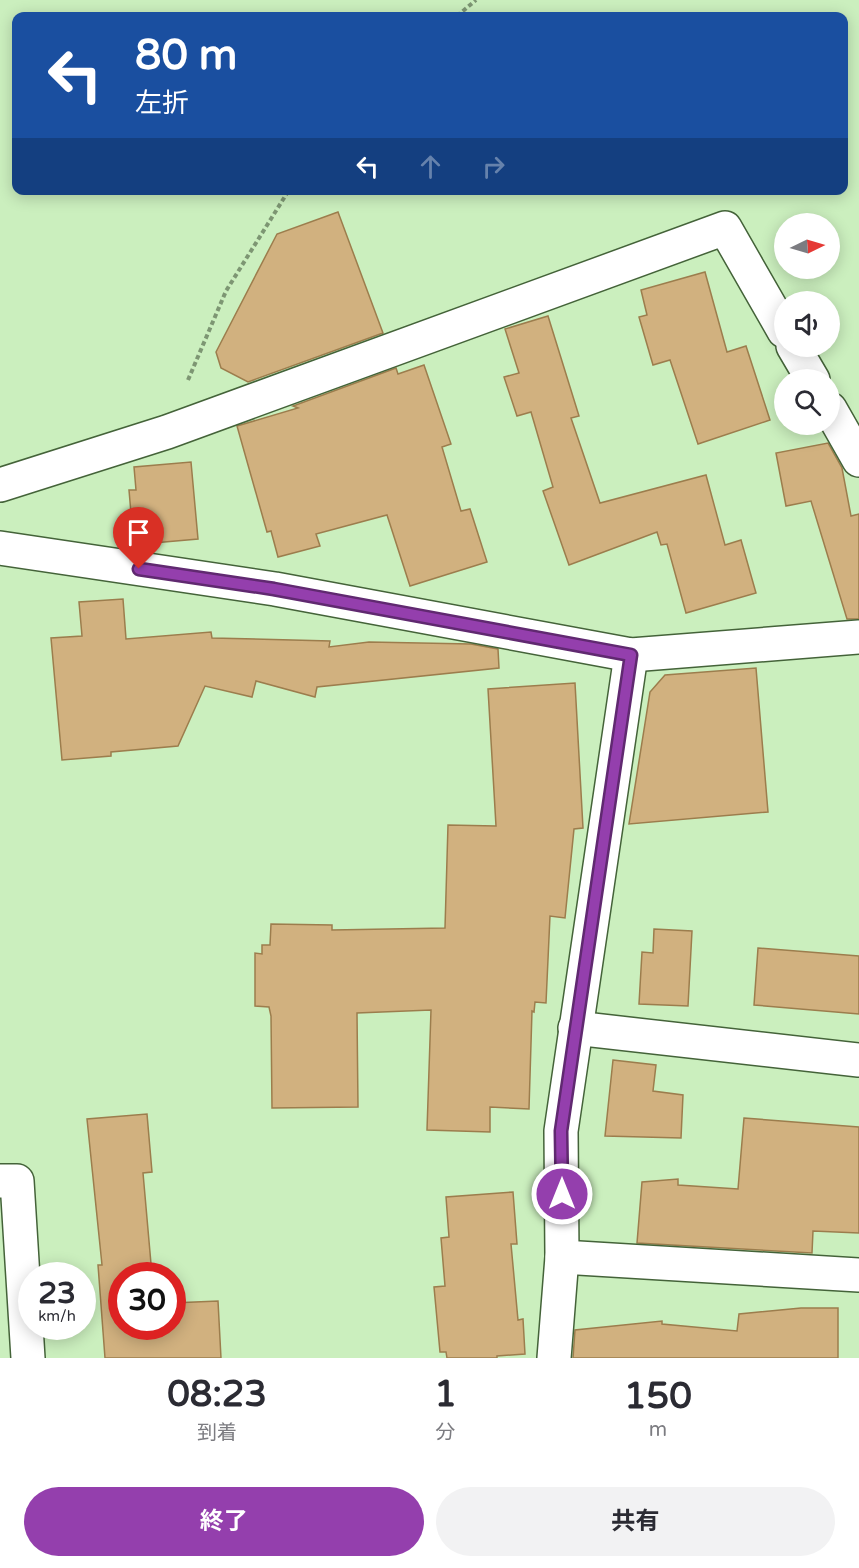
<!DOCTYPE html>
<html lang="ja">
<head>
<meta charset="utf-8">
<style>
	:root { --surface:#fff; --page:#f2f2f3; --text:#2b2b33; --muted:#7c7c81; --accent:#943fad }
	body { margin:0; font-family:"Varela Round","Noto Sans JP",sans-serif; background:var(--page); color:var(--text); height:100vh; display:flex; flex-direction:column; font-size:22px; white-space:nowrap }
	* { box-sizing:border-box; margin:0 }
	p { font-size:20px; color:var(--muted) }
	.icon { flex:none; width:33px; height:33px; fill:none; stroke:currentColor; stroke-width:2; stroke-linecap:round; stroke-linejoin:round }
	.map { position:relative; height:1358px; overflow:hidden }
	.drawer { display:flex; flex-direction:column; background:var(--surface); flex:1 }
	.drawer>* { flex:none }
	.hud { position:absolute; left:12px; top:12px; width:836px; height:183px; border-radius:12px; box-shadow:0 3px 15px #0003; background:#1a4fa0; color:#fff; overflow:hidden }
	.needle { width:39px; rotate:85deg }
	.fabs { position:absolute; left:774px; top:213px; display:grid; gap:12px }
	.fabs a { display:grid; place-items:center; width:66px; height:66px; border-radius:50%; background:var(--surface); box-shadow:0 3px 15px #0003; font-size:30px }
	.speed { position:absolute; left:18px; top:1262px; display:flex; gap:12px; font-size:30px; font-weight:700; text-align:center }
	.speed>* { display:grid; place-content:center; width:78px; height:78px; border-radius:50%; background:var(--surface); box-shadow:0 3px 15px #0003; line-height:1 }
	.speed small { font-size:15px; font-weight:400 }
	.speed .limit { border:9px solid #d22; background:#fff; color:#111 }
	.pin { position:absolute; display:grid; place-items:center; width:51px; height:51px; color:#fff; margin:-62px -26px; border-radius:50% 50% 50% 0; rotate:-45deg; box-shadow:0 0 6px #0007 }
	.pin .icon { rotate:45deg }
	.me { position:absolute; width:66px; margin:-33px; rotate:0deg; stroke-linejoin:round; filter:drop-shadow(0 0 4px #0008) }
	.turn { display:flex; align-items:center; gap:21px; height:126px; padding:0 24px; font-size:27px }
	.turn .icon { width:78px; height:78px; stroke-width:2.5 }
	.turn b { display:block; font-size:42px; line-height:51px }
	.lanes { display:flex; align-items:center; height:57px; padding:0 24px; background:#0003; justify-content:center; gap:30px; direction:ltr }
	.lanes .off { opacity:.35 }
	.eta { display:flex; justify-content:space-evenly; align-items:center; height:102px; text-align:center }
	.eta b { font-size:36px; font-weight:700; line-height:42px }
	.button { display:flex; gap:12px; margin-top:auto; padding:12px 24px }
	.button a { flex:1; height:69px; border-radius:36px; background:var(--accent); color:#fff; font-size:24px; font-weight:700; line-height:69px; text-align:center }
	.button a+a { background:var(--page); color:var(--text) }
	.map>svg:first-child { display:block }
</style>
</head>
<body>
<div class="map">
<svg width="859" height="1358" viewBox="0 0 859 1358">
	<rect width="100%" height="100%" fill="#cbefbe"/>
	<g fill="#d1b17f" stroke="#9c7d4d" stroke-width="1.5">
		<polygon points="338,212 383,333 248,382 221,368 216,352 277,234"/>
		<polygon points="705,272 727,352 746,346 770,420 698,444 670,360 653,365 639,317 647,315 641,290"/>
		<polygon points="548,316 579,416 571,418 600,503 706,475 725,545 741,540 756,593 686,613 667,544 661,545 657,532 569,565 543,491 553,487 531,412 517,416 504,377 519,373 505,329"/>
		<polygon points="424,365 451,444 442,447 461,511 470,509 487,562 410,586 387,515 316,534 320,546 278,557 271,531 267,532 237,426 298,408 293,406 396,368 398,374"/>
		<polygon points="828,443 842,468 851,516 859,514 859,619 847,619 811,501 786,506 776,453"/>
		<polygon points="191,462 198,539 142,544 140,525 132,525 129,490 136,490 134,467"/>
		<polygon points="123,599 126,639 211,632 212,638 330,641 329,647 369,642 471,644 498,649 499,668 317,687 315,697 256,681 252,697 205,686 178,746 111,752 111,756 62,760 51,638 82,636 79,602"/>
		<polygon points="756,668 768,812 629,824 650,692 665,675"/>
		<polygon points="575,683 583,828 574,829 565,918 550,916 546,1003 535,1002 534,1012 532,1011 529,1109 490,1107 490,1132 427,1130 431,1010 357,1013 358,1107 272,1108 271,1016 269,1007 255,1006 255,953 262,954 262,945 270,945 271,924 332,925 332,930 445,928 448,825 496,826 488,689"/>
		<polygon points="654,929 692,931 688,1006 639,1004 642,952 653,953"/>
		<polygon points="758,948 859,956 859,1014 754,1005"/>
		<polygon points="613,1060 656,1065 653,1091 683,1095 681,1138 605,1136"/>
		<polygon points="147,1114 152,1172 143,1173 152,1275 122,1275 122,1326 172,1326 172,1303 218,1301 221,1358 105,1358 98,1265 102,1265 87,1119"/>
		<polygon points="744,1118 859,1127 859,1233 813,1231 812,1253 637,1243 642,1182 678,1179 678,1185 738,1189"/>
		<polygon points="513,1192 517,1244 511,1244 518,1320 523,1319 525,1354 497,1356 497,1358 447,1358 446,1352 440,1352 434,1287 445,1286 441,1238 449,1237 446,1197"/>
		<polygon points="801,1308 838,1308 838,1358 573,1358 575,1330 662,1321 662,1324 737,1331 739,1314"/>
	</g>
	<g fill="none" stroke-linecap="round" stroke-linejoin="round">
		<defs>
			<g id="minor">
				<polyline points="793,346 813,380"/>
				<polyline points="830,409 859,460"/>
				<polyline points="0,485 167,432 725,228 784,331"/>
				<polyline points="0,548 275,589 631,655 859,637"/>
				<polyline points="575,1028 859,1060"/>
				<polyline points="0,1181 17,1181 28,1358"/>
				<polyline points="562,1257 859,1275"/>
				<polyline points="554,1358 562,1257 561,1131 631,655"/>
			</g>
		</defs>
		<use href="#minor" stroke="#446339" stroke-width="36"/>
		<g stroke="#7d9673" stroke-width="4" stroke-dasharray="4.5 3" stroke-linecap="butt">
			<polyline points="457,16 476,0"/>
			<polyline points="188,380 226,291 289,190"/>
		</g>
		<use href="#minor" stroke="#fff" stroke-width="33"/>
	</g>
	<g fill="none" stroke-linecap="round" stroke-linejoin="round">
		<defs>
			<polyline id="route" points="139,569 274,589 631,655 561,1131 562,1194"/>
		</defs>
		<use href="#route" stroke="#602970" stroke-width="15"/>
		<use href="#route" stroke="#943fad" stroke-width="10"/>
	</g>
</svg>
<div class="fabs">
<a><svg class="needle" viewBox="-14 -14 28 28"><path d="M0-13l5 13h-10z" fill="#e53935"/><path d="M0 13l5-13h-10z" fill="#7c7c81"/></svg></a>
<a><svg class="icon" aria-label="sound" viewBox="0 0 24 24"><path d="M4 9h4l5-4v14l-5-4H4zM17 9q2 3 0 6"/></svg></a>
<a><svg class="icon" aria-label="search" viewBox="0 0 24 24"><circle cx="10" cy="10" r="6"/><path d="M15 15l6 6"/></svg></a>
</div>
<div class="speed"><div>23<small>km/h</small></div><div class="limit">30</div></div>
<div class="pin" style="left:139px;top:569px;background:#d93025"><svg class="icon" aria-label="arrive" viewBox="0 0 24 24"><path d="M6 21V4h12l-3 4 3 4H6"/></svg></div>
<svg class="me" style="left:562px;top:1194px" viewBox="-20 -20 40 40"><circle r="17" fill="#943fad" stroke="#fff" stroke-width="3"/><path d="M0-11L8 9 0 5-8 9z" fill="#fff"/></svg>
<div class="hud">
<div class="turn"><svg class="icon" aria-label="left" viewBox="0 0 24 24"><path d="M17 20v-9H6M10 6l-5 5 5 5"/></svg><div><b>80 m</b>左折</div></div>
<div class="lanes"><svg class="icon" aria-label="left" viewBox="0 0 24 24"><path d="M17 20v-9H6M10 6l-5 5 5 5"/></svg><svg class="icon off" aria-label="ahead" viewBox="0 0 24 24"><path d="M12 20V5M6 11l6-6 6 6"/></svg><svg class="icon off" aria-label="right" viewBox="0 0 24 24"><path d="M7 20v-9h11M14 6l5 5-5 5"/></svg></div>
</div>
</div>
<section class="drawer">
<div class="eta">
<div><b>08:23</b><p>到着</p></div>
<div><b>1</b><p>分</p></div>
<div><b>150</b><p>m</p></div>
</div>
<div class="button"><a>終了</a><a>共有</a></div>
</section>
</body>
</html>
